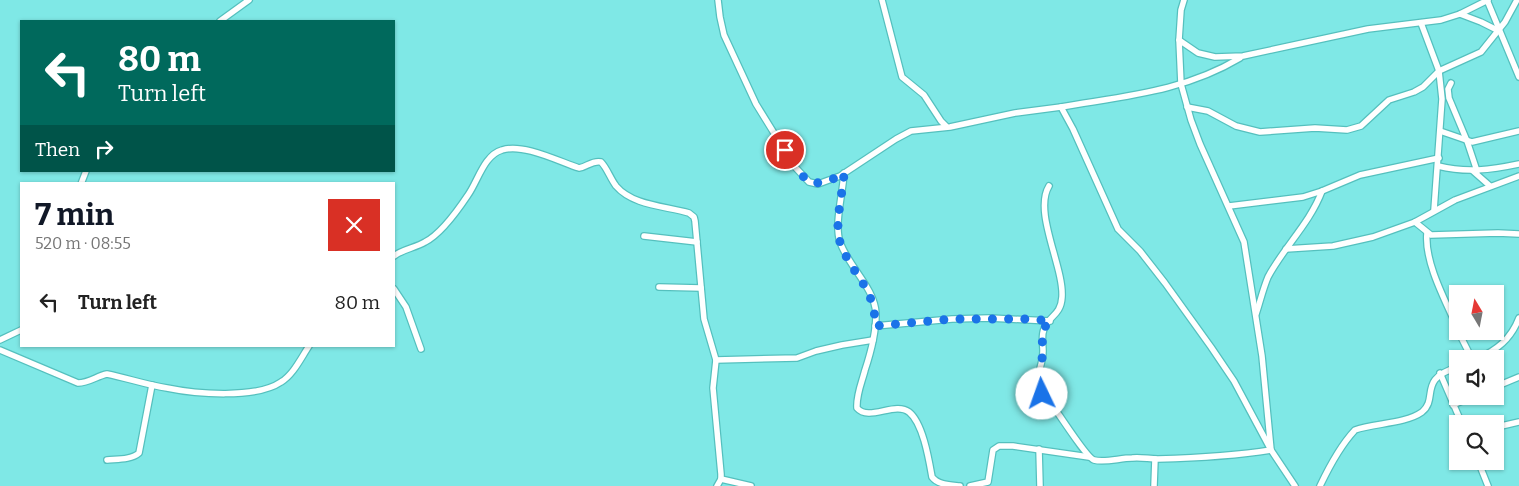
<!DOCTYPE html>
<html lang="en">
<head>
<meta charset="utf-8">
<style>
	:root { --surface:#fff; --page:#f6f6f6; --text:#222; --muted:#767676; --accent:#111827 }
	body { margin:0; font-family:Bitter,serif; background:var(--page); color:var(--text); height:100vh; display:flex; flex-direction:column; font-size:19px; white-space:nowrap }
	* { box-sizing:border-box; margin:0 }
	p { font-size:16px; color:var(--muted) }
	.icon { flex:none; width:28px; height:28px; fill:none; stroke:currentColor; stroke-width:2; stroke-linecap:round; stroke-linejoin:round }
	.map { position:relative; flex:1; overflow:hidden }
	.drawer { position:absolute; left:20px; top:182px; width:375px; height:165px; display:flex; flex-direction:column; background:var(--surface); border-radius:0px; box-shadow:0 1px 4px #0004 }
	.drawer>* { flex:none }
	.top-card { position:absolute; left:20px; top:20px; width:375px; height:152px; border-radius:0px; box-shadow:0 1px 4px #0004; background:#00695c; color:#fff; overflow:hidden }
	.needle { width:32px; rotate:350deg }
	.buttons { position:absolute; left:1449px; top:285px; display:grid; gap:10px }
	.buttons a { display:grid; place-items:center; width:55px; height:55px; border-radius:0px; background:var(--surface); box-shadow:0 1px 4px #0004; font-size:25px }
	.pin { position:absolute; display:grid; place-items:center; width:42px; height:42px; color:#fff; margin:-21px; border:2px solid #fff; border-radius:50%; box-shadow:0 1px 5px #0007 }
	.me { position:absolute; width:55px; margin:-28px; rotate:357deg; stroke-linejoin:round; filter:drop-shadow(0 0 4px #0008) }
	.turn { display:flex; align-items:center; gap:18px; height:105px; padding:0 15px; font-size:22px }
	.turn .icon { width:65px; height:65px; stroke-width:2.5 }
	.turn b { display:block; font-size:35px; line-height:42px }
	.then { display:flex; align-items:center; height:48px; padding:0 15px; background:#0003; gap:10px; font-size:19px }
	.round { display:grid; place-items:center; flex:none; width:52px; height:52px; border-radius:0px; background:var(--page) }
	.overview { display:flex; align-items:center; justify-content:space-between; height:85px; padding:0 15px }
	h1 { font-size:30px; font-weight:700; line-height:38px; color:var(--accent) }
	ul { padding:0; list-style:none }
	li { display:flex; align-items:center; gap:15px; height:70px; padding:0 15px }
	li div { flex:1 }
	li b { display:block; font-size:19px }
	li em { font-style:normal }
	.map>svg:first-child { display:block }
</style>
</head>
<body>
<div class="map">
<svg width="1519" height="486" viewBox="0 0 1519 486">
	<rect width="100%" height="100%" fill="#7fe8e6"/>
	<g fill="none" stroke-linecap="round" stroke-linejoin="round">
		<defs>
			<g id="street">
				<polyline points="718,0 720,17 724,35 756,104 795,167 809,182 818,184 840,176 896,139 911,131 950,127 1015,113 1061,107 1073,129 1118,229 1140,251 1165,283 1211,347 1234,381 1271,450 1295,486"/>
				<polyline points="882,0 902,77 924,95 941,121 946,126"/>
				<polyline points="1487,0 1519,77"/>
				<polyline points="1460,14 1481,22 1499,31"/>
				<polyline points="220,21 249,0"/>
				<polyline points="1421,23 1439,71 1442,99 1434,210"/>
				<polyline points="1179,40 1198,53 1215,57 1243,56 1368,29 1441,20 1460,14 1488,0"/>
				<polyline points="1451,83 1448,89 1449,98 1467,141 1477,171"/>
				<path d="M1061 107C1124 96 1183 92 1240 58"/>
				<polyline points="1187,107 1208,111 1236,126 1260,132 1315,128 1347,130 1361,126 1389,100 1414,92 1423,87 1439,71 1481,52 1505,22 1517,0"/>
				<polyline points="1440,131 1472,142 1519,131"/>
				<path d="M1438 166C1466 173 1491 170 1519 164"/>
				<polyline points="1473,171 1490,186"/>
				<path d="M844 173C843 193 834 224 840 242 848 266 875 288 876 314 876 333 871 352 865 370 862 382 856 395 857 408 869 422 895 401 909 412 923 423 929 460 932 477 938 485 950 485 960 486"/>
				<polyline points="81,184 86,171"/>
				<path d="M1049 186C1033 212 1064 267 1062 297 1061 316 1048 316 1044 329 1041 336 1043 344 1043 351 1043 363 1037 374 1037 385 1037 396 1051 404 1057 412 1063 420 1087 458 1094 460 1105 463 1120 458 1132 458 1141 457 1149 459 1158 459 1196 458 1234 456 1271 450L1262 356 1244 242 1200 144 1191 120 1181 84 1179 40 1181 10 1184 0"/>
				<polyline points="1229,206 1303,197 1322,191 1360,175 1439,158"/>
				<polyline points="1415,222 1431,235 1498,233 1519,234"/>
				<path d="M1427 233C1424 262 1446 302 1458 329"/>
				<polyline points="644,236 697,242"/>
				<polyline points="1286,249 1333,246 1373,237 1415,222 1455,200 1519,176"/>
				<path d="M394 256C403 249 415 248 425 242 441 234 458 210 468 195 478 181 484 155 502 150 523 143 558 161 579 168 587 167 592 160 601 162 607 168 610 178 616 186 633 206 666 206 689 213L694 217 695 221 704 319 716 360 713 388 721 474V479L717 486"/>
				<polyline points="659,287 701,288"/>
				<polyline points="394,289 406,307 421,349"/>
				<path d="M1256 314C1260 302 1263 289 1268 277 1284 247 1310 223 1322 191"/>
				<polyline points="875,326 952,319 990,318 1050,321"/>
				<polyline points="1458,331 1472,359"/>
				<polyline points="0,340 21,330"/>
				<path d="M0 350 78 383C89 383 97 376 107 374 127 378 147 385 167 388 196 394 256 399 281 382 293 375 301 358 309 346"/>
				<path d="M1477 359C1497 350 1511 339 1519 318"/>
				<polyline points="716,360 797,358 816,351 842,345 873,340"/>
				<polyline points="1440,373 1462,424"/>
				<polyline points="1495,387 1519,377"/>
				<polyline points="1453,405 1473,396"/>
				<polyline points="1497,427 1519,422"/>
				<polyline points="1039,449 1040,486"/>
				<path d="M107 460C117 459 131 460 139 453L152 385"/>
				<polyline points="1478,461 1488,486"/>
				<polyline points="721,479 751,486"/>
				<polyline points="970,486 988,482 993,450 999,446 1013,446 1089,457"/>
				<polyline points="1154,486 1155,459"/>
				<path d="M1320 486C1329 467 1340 446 1355 430 1374 423 1405 424 1422 412 1439 398 1417 379 1458 367"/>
			</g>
		</defs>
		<use href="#street" stroke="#55c0be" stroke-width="8"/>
		<use href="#street" stroke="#fff" stroke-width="5.5"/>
	</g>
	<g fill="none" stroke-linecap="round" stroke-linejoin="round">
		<path stroke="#1a73e8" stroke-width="9" stroke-dasharray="0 16.2" d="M785 150C803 179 809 194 844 173 843 193 834 224 840 242 851 275 876 287 875 326L952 319H1030L1050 321 1046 325 1042 336 1043 353 1037 387 1042 394"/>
	</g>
</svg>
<div class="buttons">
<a><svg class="needle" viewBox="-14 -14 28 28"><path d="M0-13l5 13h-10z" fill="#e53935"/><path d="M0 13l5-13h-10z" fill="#767676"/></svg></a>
<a><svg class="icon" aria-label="sound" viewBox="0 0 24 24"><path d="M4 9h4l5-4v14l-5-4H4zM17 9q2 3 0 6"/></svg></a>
<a><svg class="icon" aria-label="search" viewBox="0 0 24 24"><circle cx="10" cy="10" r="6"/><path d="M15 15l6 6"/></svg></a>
</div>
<div class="pin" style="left:785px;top:150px;background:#d93025"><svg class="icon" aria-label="arrive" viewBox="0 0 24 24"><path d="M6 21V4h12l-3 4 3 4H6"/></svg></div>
<svg class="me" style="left:1042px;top:394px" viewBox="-20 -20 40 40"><circle r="19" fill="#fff"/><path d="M0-13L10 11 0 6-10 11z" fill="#1a73e8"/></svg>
<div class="top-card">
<div class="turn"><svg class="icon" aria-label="left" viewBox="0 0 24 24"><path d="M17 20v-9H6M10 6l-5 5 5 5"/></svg><div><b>80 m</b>Turn left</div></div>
<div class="then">Then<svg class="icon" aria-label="right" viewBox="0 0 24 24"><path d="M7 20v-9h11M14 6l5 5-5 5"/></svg></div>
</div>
<section class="drawer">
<div class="overview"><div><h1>7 min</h1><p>520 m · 08:55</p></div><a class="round" style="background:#d93025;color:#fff"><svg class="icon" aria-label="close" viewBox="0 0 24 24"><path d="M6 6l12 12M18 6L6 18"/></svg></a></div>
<ul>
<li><svg class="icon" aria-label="left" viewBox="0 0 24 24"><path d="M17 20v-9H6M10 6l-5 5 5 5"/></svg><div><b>Turn left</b></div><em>80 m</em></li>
</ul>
</section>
</div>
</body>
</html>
